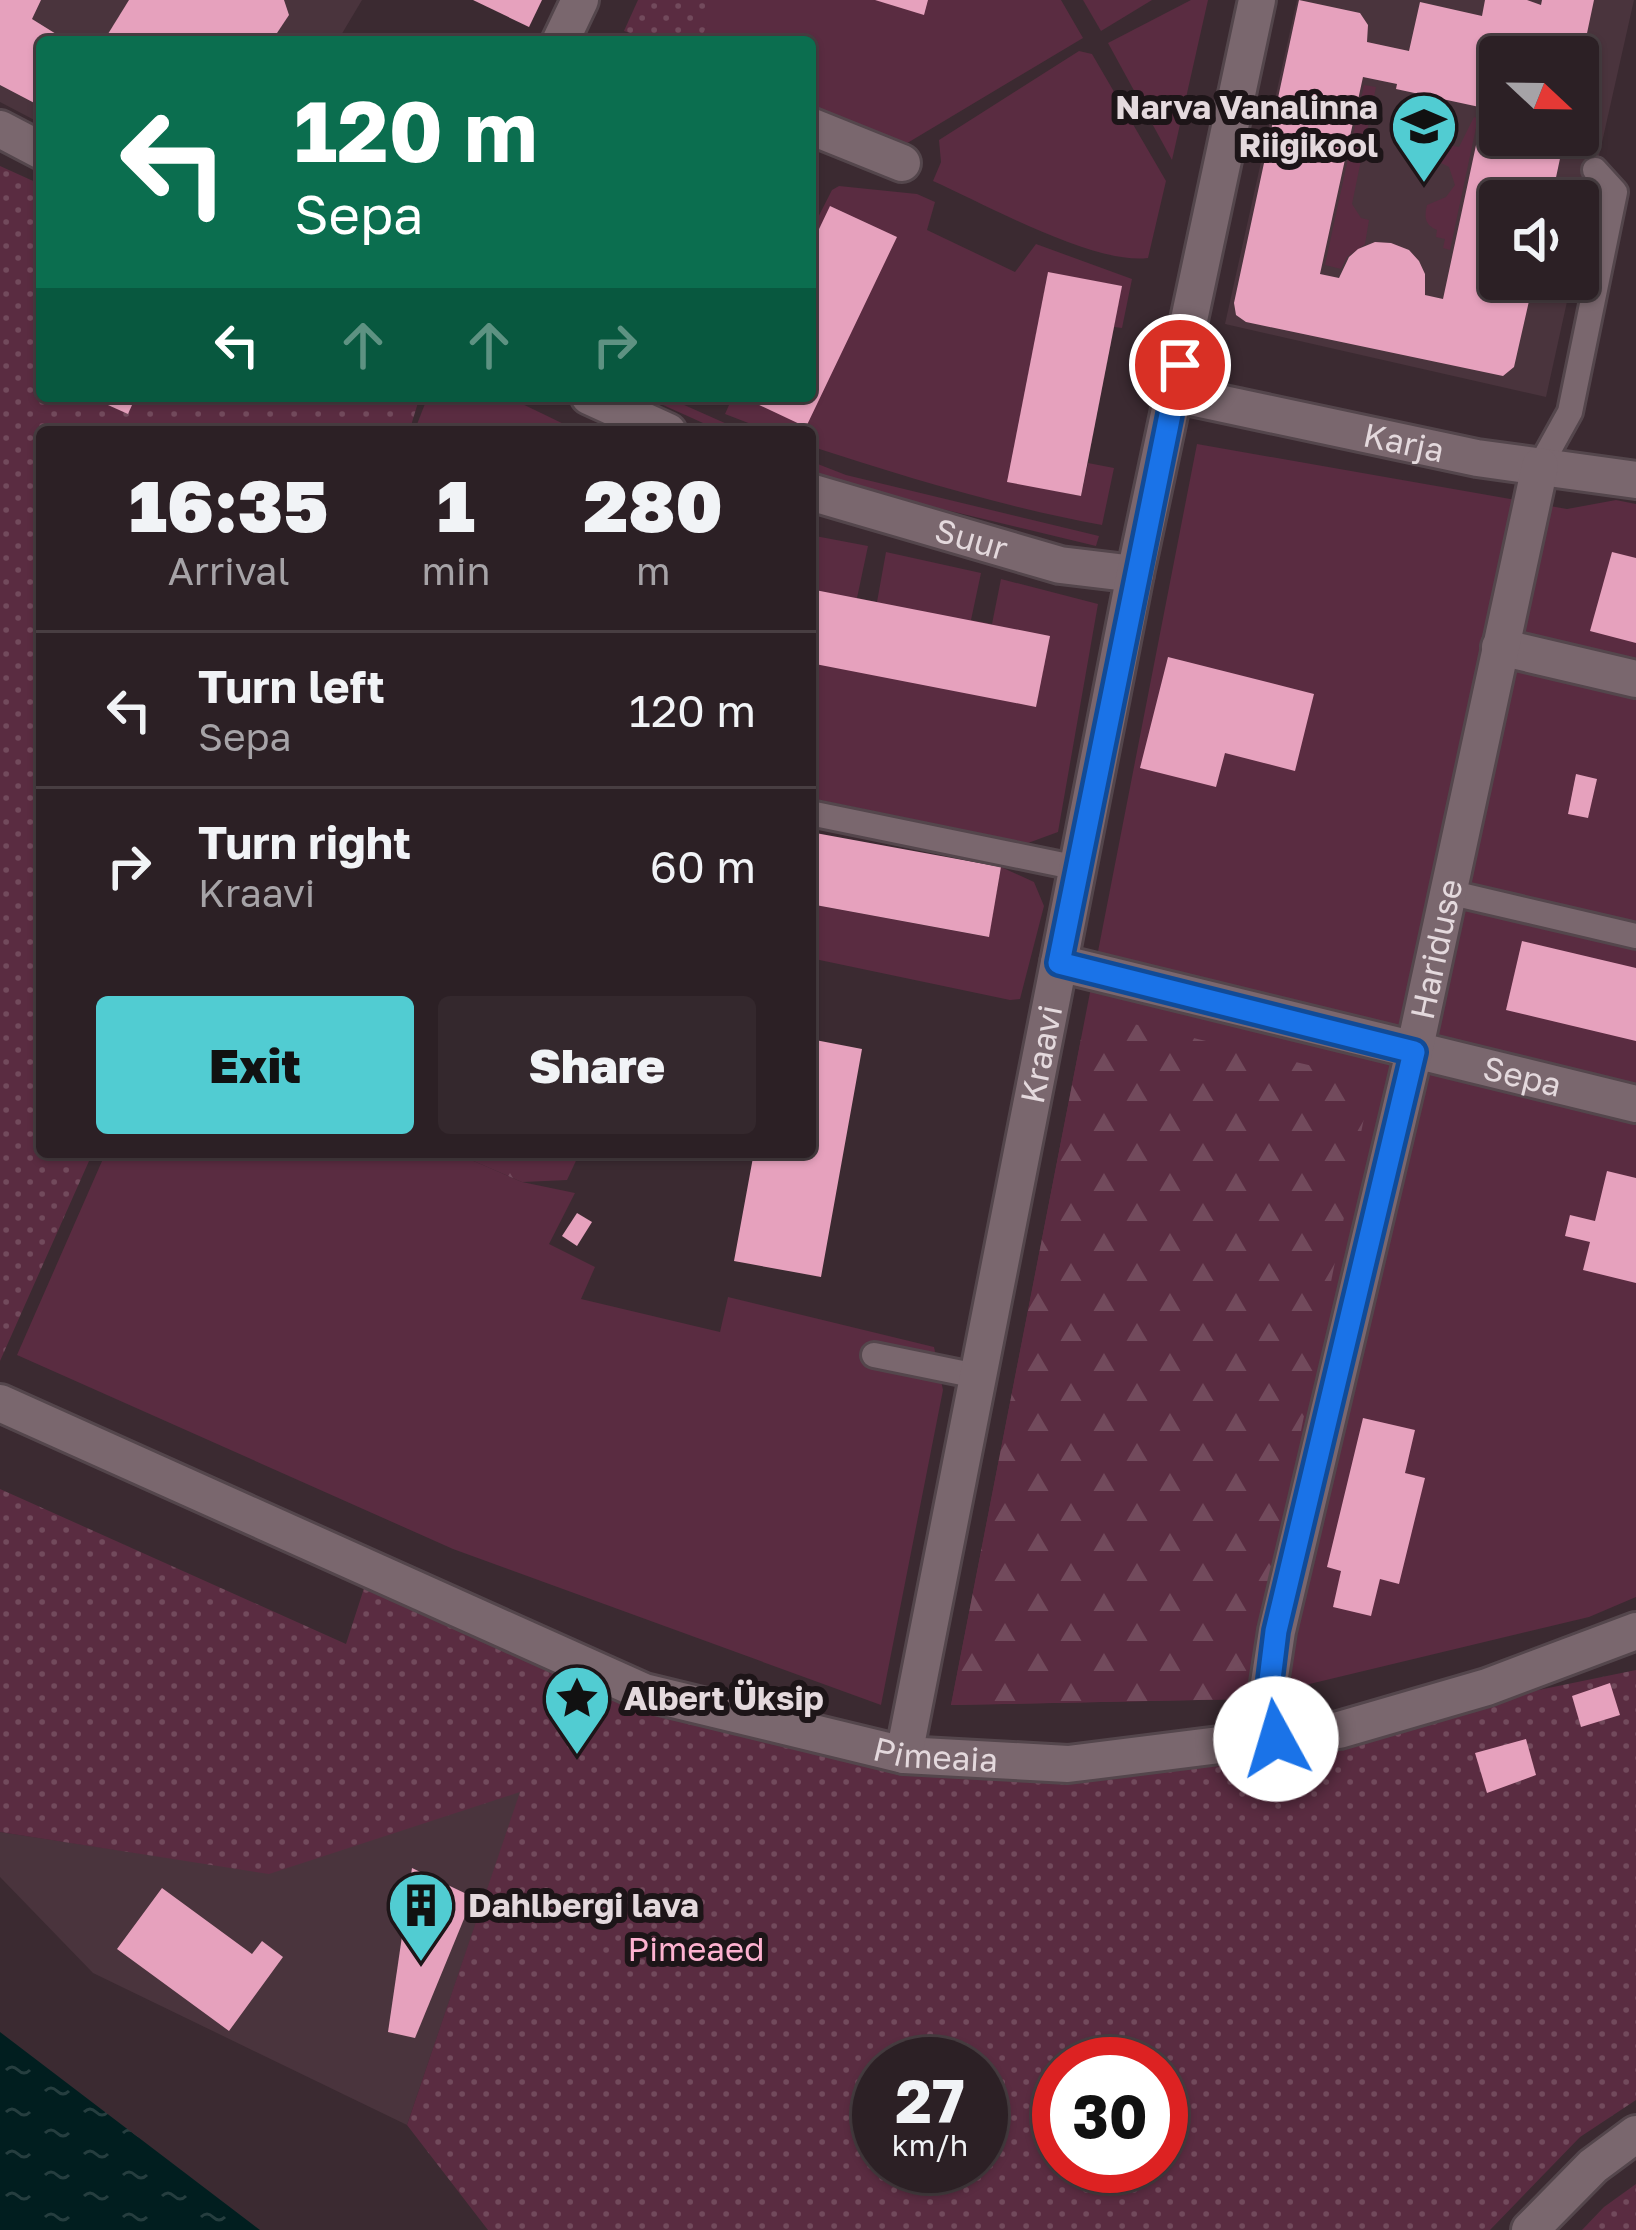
<!DOCTYPE html>
<html lang="en">
<head>
<meta charset="utf-8">
<style>
	:root { --surface:#2c2025; --page:#34282d; --text:#f1f3f6; --muted:#a6a3a7; --line:#483e42; --accent:#51ccd2 }
	body { margin:0; font-family:"Golos Text",sans-serif; background:var(--page); color:var(--text); height:100vh; display:flex; flex-direction:column; font-size:45px; white-space:nowrap }
	* { box-sizing:border-box; margin:0 }
	p { font-size:39px; color:var(--muted) }
	.icon { flex:none; width:66px; height:66px; fill:none; stroke:currentColor; stroke-width:2; stroke-linecap:round; stroke-linejoin:round }
	.map { position:relative; flex:1; overflow:hidden }
	.details { position:absolute; left:36px; top:426px; width:780px; height:732px; display:flex; flex-direction:column; background:var(--surface); border-radius:12px; box-shadow:0 3px 9px #0004,0 0 0 3px var(--line) }
	.details>* { flex:none }
	.top-card { position:absolute; left:36px; top:36px; width:780px; height:366px; border-radius:12px; box-shadow:0 3px 9px #0004,0 0 0 3px var(--line); background:#0b6e4f; color:#fff; overflow:hidden }
	.needle { width:78px; rotate:112deg }
	.tools { position:absolute; left:1479px; top:36px; display:grid; gap:24px }
	.tools a { display:grid; place-items:center; width:120px; height:120px; border-radius:12px; background:var(--surface); box-shadow:0 3px 9px #0004,0 0 0 3px var(--line); font-size:60px }
	.speed { position:absolute; left:852px; top:2037px; display:flex; gap:24px; font-size:60px; font-weight:700; text-align:center }
	.speed>* { display:grid; place-content:center; width:156px; height:156px; border-radius:50%; background:var(--surface); box-shadow:0 3px 9px #0004,0 0 0 3px var(--line); line-height:1 }
	.speed small { font-size:30px; font-weight:400 }
	.speed .limit { border:18px solid #d22; background:#fff; color:#111 }
	.pin { position:absolute; display:grid; place-items:center; width:102px; height:102px; color:#fff; margin:-51px; border:6px solid #fff; border-radius:50%; box-shadow:0 3px 12px #0007 }
	.me { position:absolute; width:132px; margin:-66px; rotate:354deg; stroke-linejoin:round; filter:drop-shadow(0 0 9px #0008) }
	.turn { display:flex; align-items:center; gap:42px; height:252px; padding:0 60px; font-size:54px }
	.turn .icon { width:156px; height:156px; stroke-width:2.5 }
	.turn b { display:block; font-size:84px; line-height:102px }
	.lanes { display:flex; align-items:center; height:114px; padding:0 60px; background:#0003; justify-content:center; gap:60px; direction:ltr }
	.lanes .off { opacity:.35 }
	.eta { display:flex; justify-content:space-evenly; align-items:center; height:204px; text-align:center }
	.eta b { font-size:72px; font-weight:800; line-height:84px }
	.action { display:flex; gap:24px; margin-top:auto; padding:24px 60px }
	.action a { flex:1; height:138px; border-radius:12px; background:var(--accent); color:#111; font-size:48px; font-weight:800; line-height:138px; text-align:center }
	.action a+a { background:var(--page); color:var(--text) }
	ul { padding:0; list-style:none }
	li { display:flex; align-items:center; gap:36px; height:156px; padding:0 60px; border-top:3px solid var(--line) }
	li div { flex:1 }
	li b { display:block; font-size:45px }
	li em { font-style:normal }
	.map>svg:first-child { display:block }
</style>
</head>
<body>
<div class="map">
<svg width="1636" height="2230" viewBox="0 0 1636 2230">
	<defs>
		<pattern id="forest-firs" width="22" height="20" patternUnits="userSpaceOnUse" patternTransform="scale(3)"><rect width="22" height="20" fill="#5a2c41"/><path d="M5 1l3.5 6h-7zM16 11l3.5 6h-7z" fill="#724a5c"/></pattern>
		<pattern id="park-dots" width="8" height="8" patternUnits="userSpaceOnUse" patternTransform="scale(3)"><rect width="8" height="8" fill="#5a2c41"/><path d="M2 2h.1M6 6h.1" fill="none" stroke="#724a5c" stroke-width="1.8" stroke-linecap="round"/></pattern>
		<pattern id="water-ripples" width="26" height="14" patternUnits="userSpaceOnUse" patternTransform="scale(3)"><rect width="26" height="14" fill="#011e1f"/><path d="M2 4q2-2 4 0t4 0M15 11q2-2 4 0t4 0" fill="none" stroke="#263e3f"/></pattern>
	</defs>
	<rect width="100%" height="100%" fill="#3b2a31"/>
	<g fill="#4a343d" fill-rule="evenodd">
		<polygon points="0,0 362,0 337,42 42,42 42,124 0,102"/>
		<path d="M1297 0H1634L1578 249V201H1500V279H1572L1546 397 1225 324ZM1500 57H1578V135H1500Z"/>
		<polygon points="521,1791 407,2125 93,1973 0,1877 0,1832 269,1873"/>
	</g>
	<g fill="#5a2c41">
		<polygon points="715,0 1061,0 1083,38 904,145 810,109 810,42 700,42"/>
		<polygon points="1083,0 1152,0 1101,31"/>
		<polygon points="1191,0 1208,0 1172,160 1108,43"/>
		<path d="M1079 51 1092 54 1166 181 1148 258C1094 265 985 204 933 181L941 162 939 140Z"/>
		<polygon points="1364,85 1376,87 1352,204 1361,218 1369,220 1365,244 1347,257 1341,269 1325,265"/>
		<path d="M1474 117 1478 118 1450 250 1443 248 1445 239 1436 237 1437 230C1425 225 1424 217 1427 205L1446 197 1455 185 1449 167 1435 160 1438 143 1459 147Z"/>
		<path d="M839 186 917 194 935 202 927 230 1015 272 1036 244 1132 279 1122 328 1114 327 1121 286 1048 273 1008 481 1081 496 1088 463 1114 468 1102 525C1003 507 906 477 810 446V432H772L725 414 733 396H810V233L832 190Z"/>
		<polygon points="428,396 506,396 572,428 571,432 414,432"/>
		<polygon points="643,396 664,396 745,432 723,432"/>
		<polygon points="1197,444 1567,509 1616,500 1636,504 1636,1597 1589,1617 1247,1699 951,1705"/>
		<polygon points="810,461 846,475 1099,536 1096,546 838,484 810,471"/>
		<polygon points="810,535 868,546 857,598 877,602 886,552 981,573 971,620 992,624 1001,579 1098,604 1058,832 1028,843 810,798"/>
		<polygon points="1001,867 1034,882 1044,906 1020,999 1010,1000 810,958 810,904 988,937"/>
		<polygon points="106,1152 453,1152 522,1182 575,1193 549,1244 595,1267 581,1299 720,1332 728,1297 934,1347 943,1390 881,1705 453,1549 17,1355"/>
	</g>
	<g fill="url(#forest-firs)">
		<polygon points="1121,1021 1351,1075 1367,1103 1247,1699 951,1705 1081,1039"/>
		<polygon points="453,1152 580,1152 567,1180 522,1182"/>
	</g>
	<g fill="url(#park-dots)" fill-rule="evenodd">
		<polygon points="638,0 715,0 716,1 700,42 657,42 624,31"/>
		<polygon points="0,166 42,185 42,396 420,396 409,432 42,432 42,1152 93,1152 0,1361"/>
		<path d="M0 1489 346 1644 367 1579 639 1702 1073 1774 1311 1753 1427 1713 1636 1670V2100L1580 2137 1490 2230H488L407 2125 520 1792 269 1874 0 1832ZM879 2064H981V2166H879ZM1059 2064H1161V2166H1059Z"/>
		<polygon points="1636,2184 1636,2230 1582,2230 1604,2207"/>
	</g>
	<polygon fill="url(#water-ripples)" points="0,2032 260,2230 0,2230"/>
	<g fill="#e6a1bd" fill-rule="evenodd">
		<polygon points="0,0 41,0 32,19 69,42 42,42 42,107 0,85"/>
		<polygon points="129,0 284,0 289,15 271,42 103,42"/>
		<polygon points="473,0 542,0 529,27"/>
		<polygon points="875,0 928,0 924,15"/>
		<path d="M1299 0 1360 13 1368 25 1367 42 1409 51 1420 2 1482 16 1485 0H1527L1541 5 1542 0H1594L1582 57H1500V135H1565L1551 201H1500V279H1534L1514 367 1503 376 1246 322 1236 315 1234 303ZM1363 77 1397 84 1396 89 1484 108 1443 299 1425 295V274L1419 261 1409 250 1391 243 1375 242 1358 249 1349 257 1339 278 1320 274Z"/>
		<polygon points="830,206 897,237 806,427 740,396 810,396 810,248"/>
		<polygon points="1048,272 1122,286 1081,496 1007,482"/>
		<polygon points="88,396 136,396 128,414"/>
		<polygon points="1612,552 1636,558 1636,643 1590,631"/>
		<polygon points="810,589 1050,636 1036,707 810,663"/>
		<polygon points="1168,657 1314,694 1295,771 1225,753 1216,787 1140,768"/>
		<polygon points="1576,774 1597,779 1588,818 1568,814"/>
		<polygon points="810,832 1001,867 989,937 810,904"/>
		<polygon points="1522,941 1636,968 1636,1041 1506,1010"/>
		<polygon points="810,1039 862,1049 821,1277 734,1261 754,1152 810,1152"/>
		<polygon points="1607,1171 1636,1178 1636,1283 1583,1270 1590,1242 1565,1236 1570,1215 1595,1221"/>
		<polygon points="577,1213 592,1222 577,1246 562,1236"/>
		<polygon points="1363,1418 1415,1430 1405,1473 1425,1478 1399,1584 1380,1579 1371,1616 1333,1607 1341,1571 1327,1567"/>
		<polygon points="1610,1683 1620,1715 1581,1727 1572,1696"/>
		<polygon points="1526,1739 1536,1775 1487,1793 1475,1753"/>
		<polygon points="412,1868 473,1897 415,2038 388,2032"/>
		<polygon points="162,1888 252,1954 262,1941 283,1957 229,2031 117,1949"/>
	</g>
	<g fill="none" stroke-linecap="round" stroke-linejoin="round">
		<defs>
			<g id="lane">
				<polyline points="1540,466 1570,412 1615,192 1595,170"/>
				<polyline points="810,813 1078,868"/>
				<polyline points="1448,892 1636,936"/>
				<polyline points="874,1355 977,1376"/>
			</g>
			<g id="street">
				<polyline points="560,42 580,0"/>
				<polyline points="810,126 902,163"/>
				<polyline points="0,129 42,151"/>
				<path id="s1" d="M1172 393 1477 458 1636 480"/>
				<polyline points="589,396 668,432"/>
				<path id="s2" d="M810 492 1060 565 1135 574"/>
				<polyline points="1500,647 1636,679"/>
				<path id="s3" d="M1059 963 1636 1104"/>
				<path id="s4" d="M0 1403 644 1692 904 1755 1068 1764 1339 1730 1487 1687 1636 1631"/>
				<path id="s5" d="M1276 1739 1267 1696 1277 1631 1414 1052 1540 466"/>
				<path id="s6" d="M904 1755 1135 574 1257 0"/>
				<polyline points="1530,2230 1593,2166 1636,2134"/>
			</g>
		</defs>
		<use href="#lane" stroke="#54464c" stroke-width="30"/>
		<use href="#street" stroke="#54464c" stroke-width="42"/>
		<use href="#lane" stroke="#7a676e" stroke-width="24"/>
		<use href="#street" stroke="#7a676e" stroke-width="36"/>
	</g>
	<g fill="none" stroke-linecap="round" stroke-linejoin="round">
		<defs>
			<polyline id="route" points="1180,365 1059,963 1414,1052 1276,1631 1268,1696 1276,1739"/>
		</defs>
		<use href="#route" stroke="#114b97" stroke-width="30"/>
		<use href="#route" stroke="#1a73e8" stroke-width="21"/>
	</g>
	<defs>
		<symbol id="school-pin" viewBox="-11 -11 22 30"><path d="M0 17L-7.5 6A9.5 9.5 0 1 1 7.5 6Z" fill="#51ccd2" stroke="#1d1518"/><path d="M0-5L7-2L0 1L-7-2ZM-4 1L0 2.5L4 1V4Q0 6-4 4Z" fill="#111"/></symbol>
		<symbol id="sight-pin" viewBox="-11 -11 22 30"><path d="M0 17L-7.5 6A9.5 9.5 0 1 1 7.5 6Z" fill="#51ccd2" stroke="#1d1518"/><path d="M0-6L1.8-2.2L6-1.7L2.9 1.2L3.7 5.4L0 3.3L-3.7 5.4L-2.9 1.2L-6-1.7L-1.8-2.2Z" fill="#111"/></symbol>
		<symbol id="building-pin" viewBox="-11 -11 22 30"><path d="M0 17L-7.5 6A9.5 9.5 0 1 1 7.5 6Z" fill="#51ccd2" stroke="#1d1518"/><path d="M-4-6H4V6H1V3H-1V6H-4ZM-2.5-4.3h1.7v1.8h-1.7ZM.8-4.3h1.7v1.8H.8ZM-2.5-1h1.7V.8h-1.7ZM.8-1h1.7V.8H.8Z" fill="#111"/></symbol>
	</defs>
	<g fill-rule="evenodd">
		<use href="#school-pin" x="1386" y="88" width="76" height="104"/>
		<use href="#sight-pin" x="539" y="1660" width="76" height="104"/>
		<use href="#building-pin" x="383" y="1867" width="76" height="104"/>
	</g>
	<g text-anchor="middle" stroke-width="12" stroke-linejoin="round" paint-order="stroke">
		<g font-size="33" font-weight="bold" fill="#e4d9dd" stroke="#1d1518" text-anchor="start">
			<text x="1378" y="119" text-anchor="end">Narva Vanalinna<tspan x="1378" dy="38">Riigikool</tspan></text>
			<text x="624" y="1710">Albert Üksip</text>
			<text x="468" y="1917">Dahlbergi lava</text>
		</g>
		<g font-size="33" fill="#e4d9dd" stroke="#1d1518">
			<text dy="12" stroke="none"><textPath href="#s1" startOffset="237">Karja</textPath></text>
			<text dy="12" stroke="none"><textPath href="#s2" startOffset="168">Suur</textPath></text>
			<text dy="12" stroke="none"><textPath href="#s5" startOffset="810">Hariduse</textPath></text>
			<text dy="12" stroke="none"><textPath href="#s6" startOffset="714">Kraavi</textPath></text>
			<text dy="12" stroke="none"><textPath href="#s3" startOffset="477">Sepa</textPath></text>
			<text dy="12" stroke="none"><textPath href="#s4" startOffset="1005">Pimeaia</textPath></text>
		</g>
		<g font-size="33" fill="#fdb2d0" stroke="#1d1518">
			<text x="696" y="1961">Pimeaed</text>
		</g>
	</g>
</svg>
<div class="tools">
<a><svg class="needle" viewBox="-14 -14 28 28"><path d="M0-13l5 13h-10z" fill="#e53935"/><path d="M0 13l5-13h-10z" fill="#a6a3a7"/></svg></a>
<a><svg class="icon" aria-label="sound" viewBox="0 0 24 24"><path d="M4 9h4l5-4v14l-5-4H4zM17 9q2 3 0 6"/></svg></a>
</div>
<div class="speed"><div>27<small>km/h</small></div><div class="limit">30</div></div>
<div class="pin" style="left:1180px;top:365px;background:#d93025"><svg class="icon" aria-label="arrive" viewBox="0 0 24 24"><path d="M6 21V4h12l-3 4 3 4H6"/></svg></div>
<svg class="me" style="left:1276px;top:1739px" viewBox="-20 -20 40 40"><circle r="19" fill="#fff"/><path d="M0-13L10 11 0 6-10 11z" fill="#1a73e8"/></svg>
<div class="top-card">
<div class="turn"><svg class="icon" aria-label="left" viewBox="0 0 24 24"><path d="M17 20v-9H6M10 6l-5 5 5 5"/></svg><div><b>120 m</b>Sepa</div></div>
<div class="lanes"><svg class="icon" aria-label="left" viewBox="0 0 24 24"><path d="M17 20v-9H6M10 6l-5 5 5 5"/></svg><svg class="icon off" aria-label="ahead" viewBox="0 0 24 24"><path d="M12 20V5M6 11l6-6 6 6"/></svg><svg class="icon off" aria-label="ahead" viewBox="0 0 24 24"><path d="M12 20V5M6 11l6-6 6 6"/></svg><svg class="icon off" aria-label="right" viewBox="0 0 24 24"><path d="M7 20v-9h11M14 6l5 5-5 5"/></svg></div>
</div>
<section class="details">
<div class="eta">
<div><b>16:35</b><p>Arrival</p></div>
<div><b>1</b><p>min</p></div>
<div><b>280</b><p>m</p></div>
</div>
<ul>
<li><svg class="icon" aria-label="left" viewBox="0 0 24 24"><path d="M17 20v-9H6M10 6l-5 5 5 5"/></svg><div><b>Turn left</b><p>Sepa</p></div><em>120 m</em></li>
<li><svg class="icon" aria-label="right" viewBox="0 0 24 24"><path d="M7 20v-9h11M14 6l5 5-5 5"/></svg><div><b>Turn right</b><p>Kraavi</p></div><em>60 m</em></li>
</ul>
<div class="action"><a>Exit</a><a>Share</a></div>
</section>
</div>
</body>
</html>
